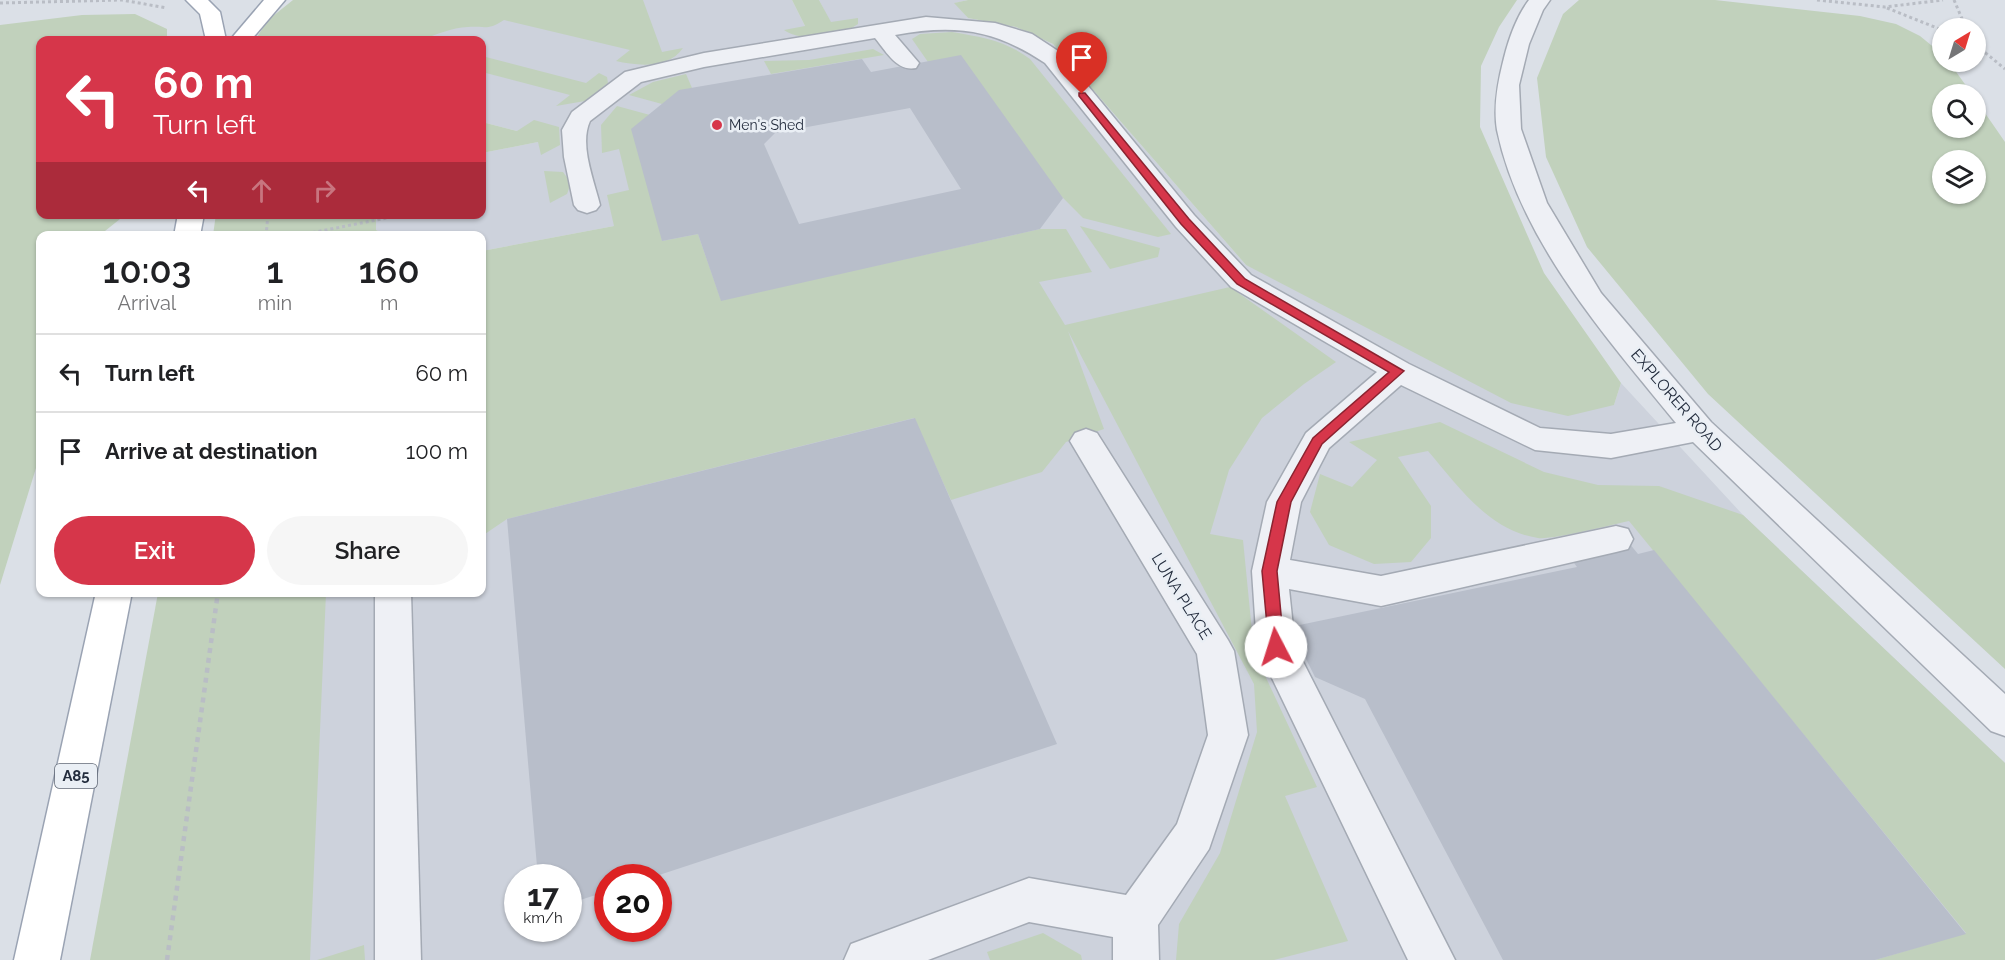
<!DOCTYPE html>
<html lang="en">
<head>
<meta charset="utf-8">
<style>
	:root { --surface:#fff; --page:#f6f6f6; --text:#202124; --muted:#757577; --line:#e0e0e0; --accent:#d6364a }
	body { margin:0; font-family:Raleway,sans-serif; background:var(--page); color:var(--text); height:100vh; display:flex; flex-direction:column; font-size:22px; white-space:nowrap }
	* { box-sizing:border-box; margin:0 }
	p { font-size:20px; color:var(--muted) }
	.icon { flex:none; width:33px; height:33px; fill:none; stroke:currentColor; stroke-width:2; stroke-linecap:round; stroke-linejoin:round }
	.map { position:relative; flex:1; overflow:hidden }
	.side { position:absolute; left:36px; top:231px; width:450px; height:366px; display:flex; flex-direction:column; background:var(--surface); border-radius:12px; box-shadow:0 2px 4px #0004 }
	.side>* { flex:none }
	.top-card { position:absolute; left:36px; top:36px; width:450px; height:183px; border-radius:12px; box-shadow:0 2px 4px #0004; background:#d6364a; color:#fff; overflow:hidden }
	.needle { width:39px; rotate:38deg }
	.controls { position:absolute; left:1932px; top:18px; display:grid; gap:12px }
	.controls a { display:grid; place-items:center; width:54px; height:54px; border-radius:50%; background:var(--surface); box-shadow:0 2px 4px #0004; font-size:30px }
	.speed { position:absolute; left:504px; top:864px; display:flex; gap:12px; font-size:30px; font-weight:700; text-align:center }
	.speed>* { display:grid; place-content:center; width:78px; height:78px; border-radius:50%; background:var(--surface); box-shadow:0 2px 4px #0004; line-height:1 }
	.speed small { font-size:15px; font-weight:400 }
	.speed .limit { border:9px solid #d22; background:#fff; color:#111 }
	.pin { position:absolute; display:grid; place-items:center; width:51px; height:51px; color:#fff; margin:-62px -26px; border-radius:50% 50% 50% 0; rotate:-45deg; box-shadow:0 0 6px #0007 }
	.pin .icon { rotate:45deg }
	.me { position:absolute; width:66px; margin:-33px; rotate:355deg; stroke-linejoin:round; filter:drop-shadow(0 0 4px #0008) }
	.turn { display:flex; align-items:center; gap:21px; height:126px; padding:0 18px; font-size:27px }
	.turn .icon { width:78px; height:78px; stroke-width:2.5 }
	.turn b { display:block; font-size:42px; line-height:51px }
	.lanes { display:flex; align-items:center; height:57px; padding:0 18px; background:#0003; justify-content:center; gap:30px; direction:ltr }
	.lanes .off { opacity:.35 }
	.eta { display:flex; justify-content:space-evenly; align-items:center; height:102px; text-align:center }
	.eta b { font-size:36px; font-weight:600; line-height:42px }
	.primary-button { display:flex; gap:12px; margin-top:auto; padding:12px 18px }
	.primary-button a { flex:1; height:69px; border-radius:36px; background:var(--accent); color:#fff; font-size:24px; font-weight:600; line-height:69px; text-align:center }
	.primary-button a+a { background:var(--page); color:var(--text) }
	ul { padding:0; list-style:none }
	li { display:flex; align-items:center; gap:18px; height:78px; padding:0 18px; border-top:2px solid var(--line) }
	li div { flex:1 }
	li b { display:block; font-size:22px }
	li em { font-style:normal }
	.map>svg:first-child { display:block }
</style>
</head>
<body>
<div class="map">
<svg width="2005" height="960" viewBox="0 0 2005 960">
	<rect width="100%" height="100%" fill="#dbe0e7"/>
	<path fill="#cdd2dc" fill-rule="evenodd" d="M621 0H792L805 26 830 22 819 0H968L955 3 968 18 1016 27 1053 44 1246 265 1614 405 1621 383 1743 515 2005 763V960H285L325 593 482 592V426L614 226 482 251V236L386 235 376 230V215L482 214V153L538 142 517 131 482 122V40H375ZM518 878H568V928H518ZM608 878H658V928H608Z"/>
	<g fill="#c1d1bc" fill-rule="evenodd">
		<path d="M293 0H643L662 52 683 48C669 69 638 66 616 61L630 50 504 20C487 31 486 26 468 27 451 28 437 34 422 40H255L268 20Z"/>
		<path d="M792 0H819L831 22 858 18V24C841 37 802 43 784 30L805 26Z"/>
		<polygon points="968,0 1517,0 1499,27 1481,66 1480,127 1544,273 1621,383 1614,405 1568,416 1511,403 1246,265 1053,44 1016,27 968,18 954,3"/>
		<path d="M1579 0H1715L1860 16 1896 24 1920 36 1942 54V62H1949L1972 94H1942V128H1976V100L2005 142V669L1708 394 1587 247 1546 157 1537 78 1563 14ZM1942 160H1976V194H1942Z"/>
		<polygon points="135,14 167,29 167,40 40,40 40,214 125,215 100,235 40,236 40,455 0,585 0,25 82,15"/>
		<path d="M952 32C982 37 1006 41 1030 59L1171 234 1158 237 1083 218 928 62 912 39 920 34Z"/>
		<polygon points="873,49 884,55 771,74 764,61 809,60"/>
		<polygon points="482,56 586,83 599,73 607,77 608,83 585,101 556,106 570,95 482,72"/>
		<polygon points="686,74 692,88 662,104 629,95 653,82"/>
		<polygon points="617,106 650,115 662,241 698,234 721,300 1040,229 1066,229 1092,272 1039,282 1065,325 1230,287 1336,362 1304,384 1262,418 1229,470 1210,534 1243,540 1254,652 1317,787 1285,796 1348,941 1274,960 1176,960 1179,924 1220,853 1257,732 1254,684 1068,331 1104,429 1066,442 1042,472 951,500 914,418 507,519 482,536 482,251 614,226 607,195 629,190 619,149 602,153 601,125"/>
		<polygon points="534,120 559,127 560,145 541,155 538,142 482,153 482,122 517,131"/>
		<polygon points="544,171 563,172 571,183 567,194 550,203"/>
		<polygon points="216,214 376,215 376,230 386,235 213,235"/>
		<polygon points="1080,226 1160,248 1158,257 1110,269"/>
		<path d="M1440 422 1544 472 1598 485 1659 486 1743 515 2005 763V960H1875L1966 933 1629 521C1611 525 1552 540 1538 538 1489 531 1458 486 1428 451L1398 457 1431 506V538L1411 562 1374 564 1329 545 1310 512 1320 474 1352 487 1377 460 1349 442Z"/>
		<polygon points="158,593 326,593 310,960 90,960"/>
		<polygon points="1043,933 1081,955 1082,960 990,960 987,952"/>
		<polygon points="364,945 365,960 317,960"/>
	</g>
	<g fill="#b8beca" fill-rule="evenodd">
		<path d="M961 55 1063 198 1040 229 721 301 698 234 662 241 631 129 679 90 862 59 871 72ZM910 108 961 189 799 224 764 144 775 133Z"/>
		<polygon points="915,418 1057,744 650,878 608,878 608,891 568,904 568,878 538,878 507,519"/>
		<polygon points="1629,543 1638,554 1654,550 1966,934 1875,960 1503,960 1365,699 1315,677 1290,627 1577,567 1569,556"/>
	</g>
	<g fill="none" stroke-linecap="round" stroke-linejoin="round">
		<defs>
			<g id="minor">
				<path d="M1529 0H1550L1543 10 1529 44 1519 85 1521 129 1547 203 1601 293 1711 422 2005 694V736L1991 731 1693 442 1611 458 1535 450 1401 385 1329 448 1301 502 1290 560 1381 576 1616 526 1628 529 1633 539 1628 549 1616 552 1381 606 1289 589 1295 646 1455 960H1408L1257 647 1252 571 1267 502 1306 433 1377 372 1231 287 1176 227 1045 63C994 29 955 24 895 35L919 63 916 68C897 72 886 51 875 38L704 67 641 82 590 121C579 145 594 180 600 205L596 210 587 213 578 210 574 205 564 157 562 130 572 112 625 72 704 53 926 17 995 23 1032 34 1061 53 1194 215 1251 275 1409 364 1540 428 1611 434 1676 423C1607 338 1520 241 1497 130 1493 106 1498 81 1504 58 1509 38 1517 16 1529 0Z"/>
				<polygon points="1086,429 1097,433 1228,640 1234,651 1248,735 1209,849 1158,925 1159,960 1113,960 1113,937 1029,922 928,960 844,960 851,944 1029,878 1126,895 1177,824 1208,735 1197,654 1070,441 1075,433"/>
				<polygon points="375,592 411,592 421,960 375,960"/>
			</g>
			<g id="major">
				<polygon points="186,0 208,0 220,12 226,40 206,40 200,14"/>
				<polygon points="264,0 285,0 251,40 230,40"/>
				<polygon points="178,214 204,214 200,236 174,236"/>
				<polygon points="96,592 132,592 60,960 14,960"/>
			</g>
		</defs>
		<use href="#minor" stroke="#a4aab4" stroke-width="3"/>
		<use href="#major" stroke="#9aa3b3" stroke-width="3"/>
		<g stroke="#b9bdc5" stroke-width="3" stroke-dasharray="3 3" stroke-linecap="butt">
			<polyline points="1817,0 1885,7 1943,0"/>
			<polyline points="1954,0 1966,28"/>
			<polyline points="0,3 122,0 167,8"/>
			<polyline points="1887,8 1942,30"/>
			<polyline points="1976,45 2005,69"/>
			<polyline points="266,236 268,214"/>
			<polyline points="295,236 392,217"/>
		</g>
		<polyline stroke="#b9bdc5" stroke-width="4.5" stroke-dasharray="5 5" stroke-linecap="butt" points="167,960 218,592"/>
		<use href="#minor" fill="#eef0f5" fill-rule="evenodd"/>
		<use href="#major" fill="#fff" fill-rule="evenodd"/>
	</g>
	<polygon fill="#d6364a" stroke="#8b2330" stroke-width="1.5" points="1079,93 1085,93 1189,219 1245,279 1404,371 1322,444 1291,502 1277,571 1284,647 1282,652 1271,652 1269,647 1262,571 1277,502 1313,438 1389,372 1237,284 1181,224 1079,96"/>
	<circle fill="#d6364a" stroke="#eaeff5" stroke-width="2" cx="717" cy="125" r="6"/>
	<g text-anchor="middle" stroke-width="5" stroke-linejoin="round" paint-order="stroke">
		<g font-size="14" fill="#242d3e" stroke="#eaeff5" text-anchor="start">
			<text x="729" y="130">Men's Shed</text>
		</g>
		<rect fill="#eaeff5" stroke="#5f6775" stroke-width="1.5" x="55" y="764" width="42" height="24" rx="4.5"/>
		<g font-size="15" font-weight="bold" fill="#242d3e">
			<text x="76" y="781">A85</text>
		</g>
		<g font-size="16" fill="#242d3e" stroke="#eaeff5">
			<text transform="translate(1677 400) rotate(49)" y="6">EXPLORER ROAD</text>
			<text transform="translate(1182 596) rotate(58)" y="6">LUNA PLACE</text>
		</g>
	</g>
</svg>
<div class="controls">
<a><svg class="needle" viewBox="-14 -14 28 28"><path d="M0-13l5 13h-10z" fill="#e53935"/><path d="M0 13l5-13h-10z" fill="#757577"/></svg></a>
<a><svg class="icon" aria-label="search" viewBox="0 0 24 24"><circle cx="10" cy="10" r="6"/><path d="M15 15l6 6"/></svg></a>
<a><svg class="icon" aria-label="layers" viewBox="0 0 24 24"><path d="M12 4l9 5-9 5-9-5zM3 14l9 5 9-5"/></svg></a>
</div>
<div class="speed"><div>17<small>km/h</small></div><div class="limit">20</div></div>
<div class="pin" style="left:1082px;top:94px;background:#d93025"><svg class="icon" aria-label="arrive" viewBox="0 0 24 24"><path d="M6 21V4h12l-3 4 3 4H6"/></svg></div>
<svg class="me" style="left:1276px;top:647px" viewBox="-20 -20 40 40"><circle r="19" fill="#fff"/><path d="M0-13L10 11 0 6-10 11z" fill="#d6364a"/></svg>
<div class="top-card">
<div class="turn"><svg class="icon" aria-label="left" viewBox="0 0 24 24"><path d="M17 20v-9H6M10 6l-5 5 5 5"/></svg><div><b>60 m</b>Turn left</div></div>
<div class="lanes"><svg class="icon" aria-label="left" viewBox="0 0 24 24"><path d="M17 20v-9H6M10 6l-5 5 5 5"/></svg><svg class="icon off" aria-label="ahead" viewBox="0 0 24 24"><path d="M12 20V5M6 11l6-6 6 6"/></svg><svg class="icon off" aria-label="right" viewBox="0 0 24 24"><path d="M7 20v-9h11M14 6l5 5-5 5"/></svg></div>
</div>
<section class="side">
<div class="eta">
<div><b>10:03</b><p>Arrival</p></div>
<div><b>1</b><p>min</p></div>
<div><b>160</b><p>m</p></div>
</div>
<ul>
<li><svg class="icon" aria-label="left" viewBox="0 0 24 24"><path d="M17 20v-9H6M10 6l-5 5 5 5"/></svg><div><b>Turn left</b></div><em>60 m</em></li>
<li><svg class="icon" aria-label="arrive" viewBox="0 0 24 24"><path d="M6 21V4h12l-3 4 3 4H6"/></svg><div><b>Arrive at destination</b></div><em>100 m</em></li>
</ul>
<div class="primary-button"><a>Exit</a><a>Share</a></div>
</section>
</div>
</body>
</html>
